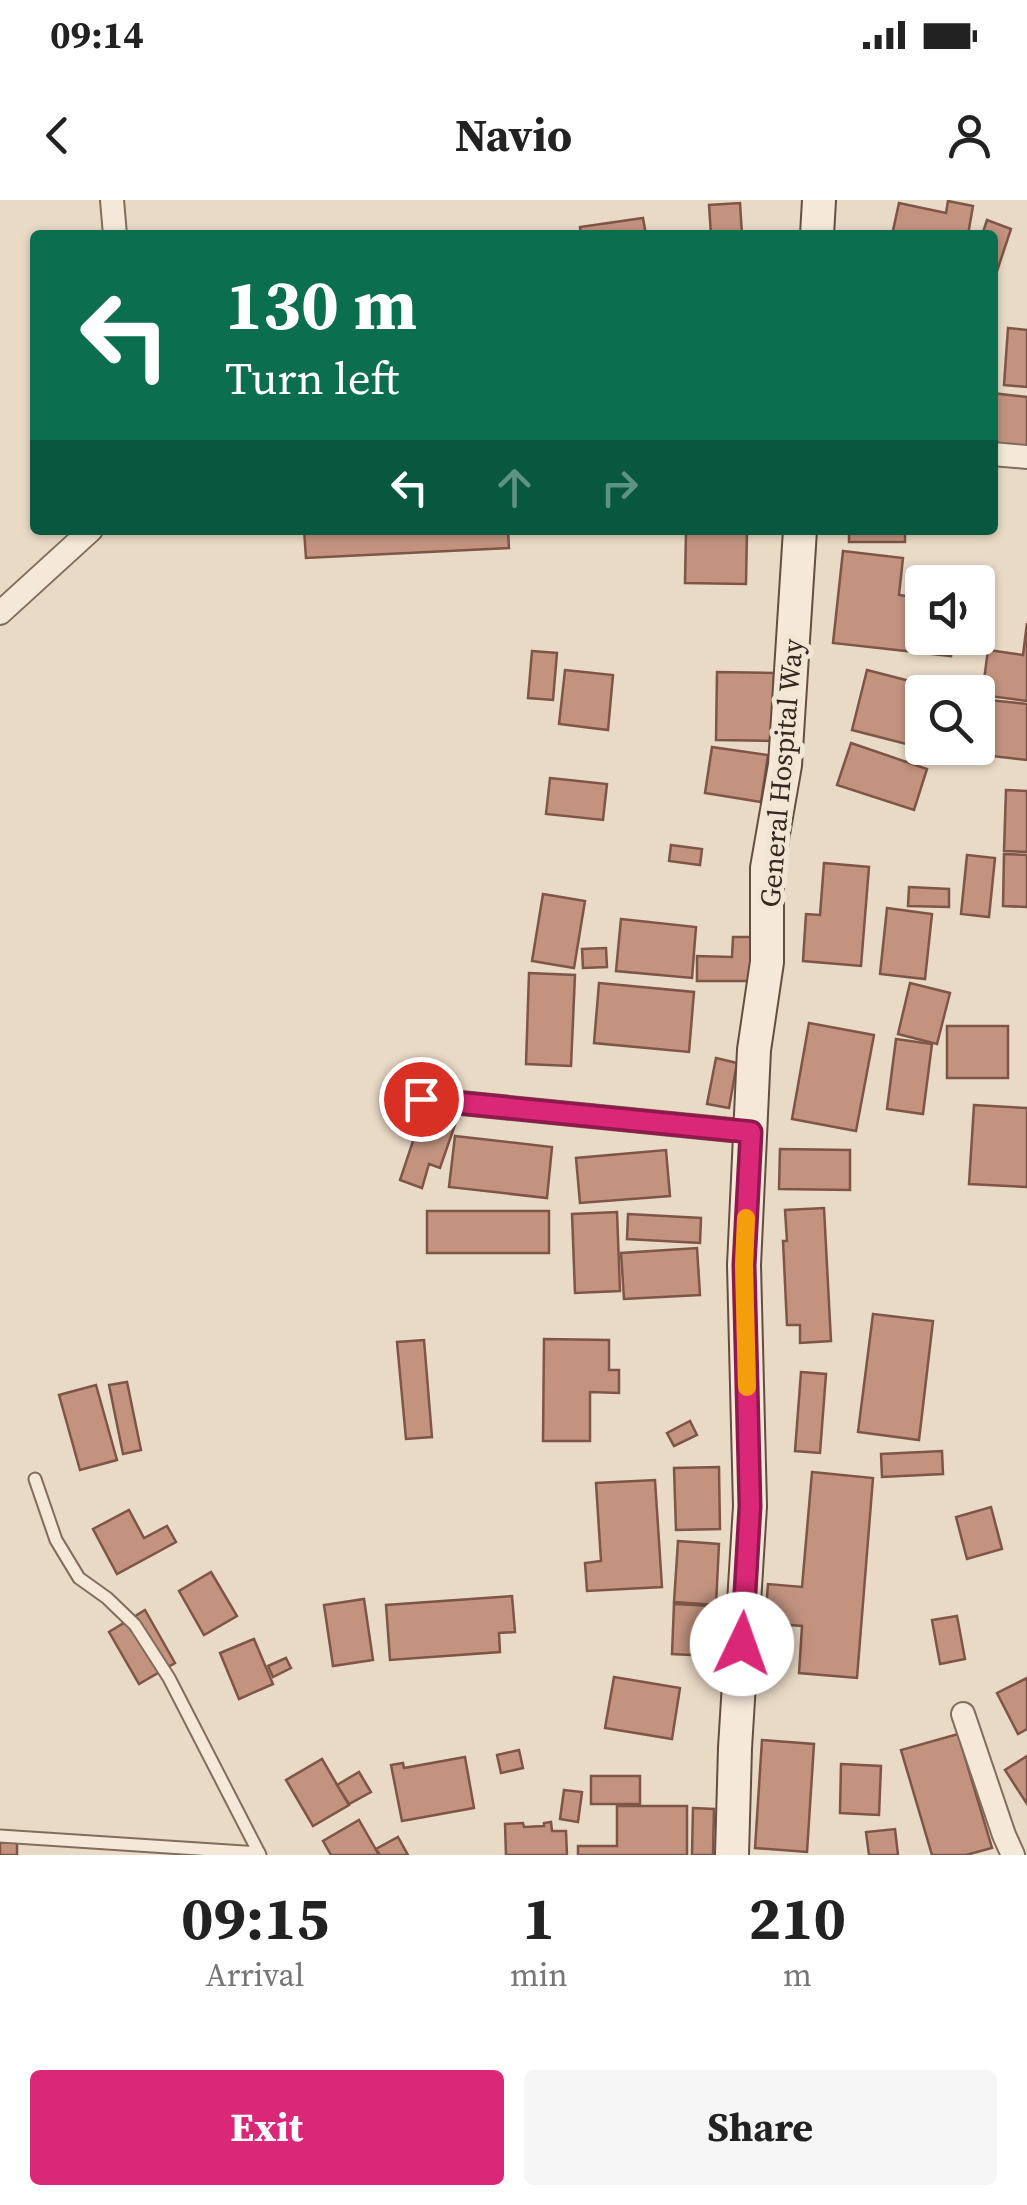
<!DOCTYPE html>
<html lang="en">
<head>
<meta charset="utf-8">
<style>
	:root { --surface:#fff; --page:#f6f6f6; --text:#222; --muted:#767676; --accent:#db2777 }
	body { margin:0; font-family:"Source Serif 4",serif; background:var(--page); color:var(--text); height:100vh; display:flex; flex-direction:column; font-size:38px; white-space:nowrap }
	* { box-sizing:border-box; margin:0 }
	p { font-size:32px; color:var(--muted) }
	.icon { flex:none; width:55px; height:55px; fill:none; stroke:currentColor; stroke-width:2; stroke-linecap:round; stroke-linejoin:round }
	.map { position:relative; height:1655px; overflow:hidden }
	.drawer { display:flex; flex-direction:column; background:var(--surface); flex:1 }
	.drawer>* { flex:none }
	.guide { position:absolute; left:30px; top:30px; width:968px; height:305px; border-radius:10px; box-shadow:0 2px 8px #0004; background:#0b6e4f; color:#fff; overflow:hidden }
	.fabs { position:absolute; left:905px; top:365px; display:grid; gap:20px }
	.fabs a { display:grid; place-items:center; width:90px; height:90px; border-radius:10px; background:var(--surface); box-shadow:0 2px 8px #0004; font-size:50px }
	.pin { position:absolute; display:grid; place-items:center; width:85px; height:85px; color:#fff; margin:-42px; border:5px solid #fff; border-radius:50%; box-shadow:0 2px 10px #0007 }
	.me { position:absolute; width:110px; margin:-55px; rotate:3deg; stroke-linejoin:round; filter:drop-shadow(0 0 8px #0008) }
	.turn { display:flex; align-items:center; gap:35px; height:210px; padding:0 30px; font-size:45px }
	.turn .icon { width:130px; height:130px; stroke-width:2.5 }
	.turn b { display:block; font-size:70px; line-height:85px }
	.lanes { display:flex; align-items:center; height:95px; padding:0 30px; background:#0003; justify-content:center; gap:50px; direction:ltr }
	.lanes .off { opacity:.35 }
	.eta { display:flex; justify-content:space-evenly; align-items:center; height:170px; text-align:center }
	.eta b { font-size:60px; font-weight:700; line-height:70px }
	.cta { display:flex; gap:20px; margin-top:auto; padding:20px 30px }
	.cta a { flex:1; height:115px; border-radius:10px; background:var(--accent); color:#fff; font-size:40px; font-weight:700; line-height:115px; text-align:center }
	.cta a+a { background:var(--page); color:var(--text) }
	.status { display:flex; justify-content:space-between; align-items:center; height:70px; padding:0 50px; background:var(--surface); direction:ltr }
	.status svg { height:28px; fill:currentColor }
	header { display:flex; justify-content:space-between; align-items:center; height:130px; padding:0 30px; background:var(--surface); font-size:45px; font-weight:700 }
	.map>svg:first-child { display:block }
</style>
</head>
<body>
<div class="status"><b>09:14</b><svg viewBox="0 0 49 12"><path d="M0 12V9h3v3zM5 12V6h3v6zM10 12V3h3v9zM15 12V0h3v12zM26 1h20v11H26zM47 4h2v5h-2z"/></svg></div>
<header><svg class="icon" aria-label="back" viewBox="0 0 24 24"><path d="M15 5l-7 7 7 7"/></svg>Navio<svg class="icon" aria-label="person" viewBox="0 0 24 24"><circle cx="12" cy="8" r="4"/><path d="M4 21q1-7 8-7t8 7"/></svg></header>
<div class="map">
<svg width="1027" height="1655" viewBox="0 0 1027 1655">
	<rect width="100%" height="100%" fill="#e9dac6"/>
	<g fill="#c39380" stroke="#7e5546" stroke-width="2.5">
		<polygon points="948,1 973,6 968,35 892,35 899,3 946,13"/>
		<polygon points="740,3 742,35 711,35 709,5"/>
		<polygon points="643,18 646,35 581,35 580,27"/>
		<polygon points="987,20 1011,29 992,86 992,35 982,35"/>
		<polygon points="1008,128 1027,130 1027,187 1004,185"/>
		<polygon points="992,193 1027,197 1027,256 992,253"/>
		<polygon points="304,330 508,330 509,348 306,358"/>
		<rect x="849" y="330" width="56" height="12"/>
		<polygon points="686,331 747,332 746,384 685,383"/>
		<polygon points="843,351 903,358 899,395 922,398 922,438 953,438 951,456 833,443"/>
		<polygon points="1027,423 1027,501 982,495 988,450 1023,455"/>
		<polygon points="532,451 557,453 553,500 528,498"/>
		<polygon points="565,470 613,475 608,530 559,524"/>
		<polygon points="867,470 929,486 928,492 922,492 922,513 914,546 852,530"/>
		<polygon points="717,472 774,473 773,541 716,540"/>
		<polygon points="989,500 1027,504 1027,560 983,555"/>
		<polygon points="851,543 927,569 914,610 837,585"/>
		<polygon points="712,547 768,555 761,602 705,593"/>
		<polygon points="550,578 607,584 603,620 546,614"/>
		<polygon points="1006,590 1027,591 1027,652 1004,651"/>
		<polygon points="671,645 702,649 700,665 669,661"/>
		<polygon points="1004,654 1027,655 1027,707 1003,706"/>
		<polygon points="967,655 995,658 989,717 961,714"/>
		<polygon points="824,663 869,667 861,766 803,761 806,714 820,715"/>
		<polygon points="909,687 949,689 949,707 908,706"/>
		<polygon points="543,694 585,701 574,768 532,761"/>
		<polygon points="887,708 932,714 925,779 880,774"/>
		<polygon points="621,719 696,727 692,778 616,771"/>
		<polygon points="733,737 753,737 753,781 697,781 697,756 732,757"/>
		<polygon points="606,748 607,767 583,768 582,749"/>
		<polygon points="529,773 575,775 571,866 526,864"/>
		<polygon points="599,783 694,792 689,852 594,843"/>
		<polygon points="910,783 950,793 937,844 898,834"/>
		<polygon points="809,823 874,835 856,931 792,919"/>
		<rect x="947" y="826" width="61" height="52"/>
		<polygon points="896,839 932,844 923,914 887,909"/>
		<polygon points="716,858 737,863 729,908 707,904"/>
		<polygon points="425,905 458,916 440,968 429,964 422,988 400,980"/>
		<polygon points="974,905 1027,908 1027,987 969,984"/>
		<polygon points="455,936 552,947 547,998 449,987"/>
		<polygon points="780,949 850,950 850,990 779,989"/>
		<polygon points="666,950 670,996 580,1003 576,958"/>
		<polygon points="824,1008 831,1141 800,1143 800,1125 787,1125 783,1041 787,1041 785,1010"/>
		<rect x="427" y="1011" width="122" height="42"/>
		<polygon points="617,1012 620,1091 575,1093 572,1014"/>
		<polygon points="628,1014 701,1018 700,1043 627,1039"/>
		<polygon points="697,1048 700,1095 624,1099 621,1053"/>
		<polygon points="873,1114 933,1121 919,1240 858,1232"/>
		<polygon points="544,1139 609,1140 609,1170 619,1170 619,1193 590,1192 590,1241 543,1241"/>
		<polygon points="424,1140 432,1237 406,1239 397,1142"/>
		<polygon points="801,1172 826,1174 820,1253 795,1251"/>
		<polygon points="127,1182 141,1250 123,1254 109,1185"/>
		<polygon points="96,1185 117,1260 80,1270 59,1195"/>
		<polygon points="690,1221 697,1235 674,1246 667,1233"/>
		<polygon points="942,1251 943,1274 882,1277 881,1254"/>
		<polygon points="719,1267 720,1329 676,1330 674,1268"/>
		<polygon points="812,1272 873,1278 857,1478 799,1473 802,1426 765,1423 768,1384 802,1387"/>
		<polygon points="655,1280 662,1387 587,1391 585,1363 601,1361 596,1283"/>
		<polygon points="991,1307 1002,1349 967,1359 956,1317"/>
		<polygon points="129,1310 144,1338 167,1326 176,1342 117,1374 93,1329"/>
		<polygon points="678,1341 719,1344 716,1405 674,1402"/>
		<polygon points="211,1372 237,1416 204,1435 179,1391"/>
		<polygon points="512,1396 515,1432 499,1433 500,1452 390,1460 386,1405"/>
		<polygon points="364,1399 373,1460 333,1466 324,1405"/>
		<polygon points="674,1404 714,1406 711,1456 672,1454"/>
		<polygon points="145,1410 175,1463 139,1484 109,1432"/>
		<polygon points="957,1416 965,1459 940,1464 932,1420"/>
		<polygon points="254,1439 273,1484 239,1499 220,1453"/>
		<polygon points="286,1458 291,1468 273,1477 268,1466"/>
		<polygon points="614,1477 680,1488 672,1539 605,1528"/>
		<polygon points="1027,1478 1027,1529 1018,1534 997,1493"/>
		<polygon points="958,1534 992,1648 966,1655 932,1655 901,1550"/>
		<polygon points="762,1540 814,1544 807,1652 755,1648"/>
		<polygon points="519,1550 523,1568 501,1573 497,1555"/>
		<polygon points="1027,1556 1027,1604 1005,1570"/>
		<polygon points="465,1557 474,1608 402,1621 391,1565 403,1563 404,1568"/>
		<polygon points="322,1559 349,1605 313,1626 286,1580"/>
		<polygon points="841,1564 881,1566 879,1615 840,1613"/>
		<polygon points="359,1572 371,1592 349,1604 337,1585"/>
		<rect x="591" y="1576" width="49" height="28"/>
		<polygon points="564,1590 582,1592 578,1622 560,1619"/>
		<polygon points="617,1606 687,1606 687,1655 578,1655 578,1646 617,1646"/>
		<polygon points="693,1608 714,1609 713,1655 692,1655"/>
		<polygon points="359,1620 379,1655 331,1655 323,1641"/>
		<polygon points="551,1622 552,1631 566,1631 567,1655 506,1655 505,1624 523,1623 524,1627 544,1626 544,1623"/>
		<polygon points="895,1629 898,1655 869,1655 866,1632"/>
		<polygon points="398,1637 408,1655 380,1655 376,1649"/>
		<polygon points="17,1642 17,1655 0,1655 0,1643"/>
	</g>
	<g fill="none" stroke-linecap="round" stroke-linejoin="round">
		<defs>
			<g id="lane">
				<polyline points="35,1279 56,1340 79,1378 107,1398 135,1425 169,1478 260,1655"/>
				<polyline points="0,1636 259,1653"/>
			</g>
			<g id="street">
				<polyline points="112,0 115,35"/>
				<polyline points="992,254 1027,257"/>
				<polyline points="0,413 91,330"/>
				<polyline points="421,899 751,932"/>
				<polyline points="963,1514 1004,1635 1013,1655"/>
			</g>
			<g id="secondary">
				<polyline points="817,35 819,0"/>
				<polyline points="732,1655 735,1548 750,1306 744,1065 754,850 767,762 767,668 785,565 800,330"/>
			</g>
		</defs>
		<use href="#lane" stroke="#826c5e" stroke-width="15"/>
		<use href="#street" stroke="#826c5e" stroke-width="26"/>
		<use href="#secondary" stroke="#644e41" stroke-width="36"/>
		<use href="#lane" stroke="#f5e8d8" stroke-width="11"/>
		<use href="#street" stroke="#f5e8d8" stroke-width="22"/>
		<use href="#secondary" stroke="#f5e8d8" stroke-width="32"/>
	</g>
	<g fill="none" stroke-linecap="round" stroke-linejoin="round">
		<defs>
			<polyline id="route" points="421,899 751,932 744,1065 750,1306 742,1444"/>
		</defs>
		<use href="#route" stroke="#8e194d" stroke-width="25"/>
		<use href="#route" stroke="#db2777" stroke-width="18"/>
		<polyline stroke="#f59e0b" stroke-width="18" points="746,1018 744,1065 747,1187"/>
	</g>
	<g text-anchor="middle" stroke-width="10" stroke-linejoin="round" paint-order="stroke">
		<g font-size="28" fill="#342720" stroke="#f1e5d4">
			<text transform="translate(781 573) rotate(-85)" y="10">General Hospital Way</text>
		</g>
	</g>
</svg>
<div class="fabs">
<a><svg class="icon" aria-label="sound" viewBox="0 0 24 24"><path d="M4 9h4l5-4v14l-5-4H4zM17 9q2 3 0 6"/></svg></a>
<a><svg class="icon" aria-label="search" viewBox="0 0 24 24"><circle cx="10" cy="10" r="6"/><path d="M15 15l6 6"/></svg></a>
</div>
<div class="pin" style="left:421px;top:899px;background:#d93025"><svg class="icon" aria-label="arrive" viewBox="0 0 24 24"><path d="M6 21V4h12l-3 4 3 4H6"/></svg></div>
<svg class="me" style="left:742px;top:1444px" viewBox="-20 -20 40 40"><circle r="19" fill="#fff"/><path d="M0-13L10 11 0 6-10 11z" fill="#db2777"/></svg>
<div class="guide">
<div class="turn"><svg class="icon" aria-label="left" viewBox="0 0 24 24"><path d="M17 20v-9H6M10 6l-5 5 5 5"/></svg><div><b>130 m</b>Turn left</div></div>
<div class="lanes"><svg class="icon" aria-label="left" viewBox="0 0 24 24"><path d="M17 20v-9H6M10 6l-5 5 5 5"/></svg><svg class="icon off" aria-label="ahead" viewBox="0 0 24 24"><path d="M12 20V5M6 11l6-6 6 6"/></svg><svg class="icon off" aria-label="right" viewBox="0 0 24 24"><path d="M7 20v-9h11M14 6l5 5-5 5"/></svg></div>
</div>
</div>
<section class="drawer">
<div class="eta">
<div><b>09:15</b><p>Arrival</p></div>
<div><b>1</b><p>min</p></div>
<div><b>210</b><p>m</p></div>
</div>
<div class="cta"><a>Exit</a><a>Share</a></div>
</section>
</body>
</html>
